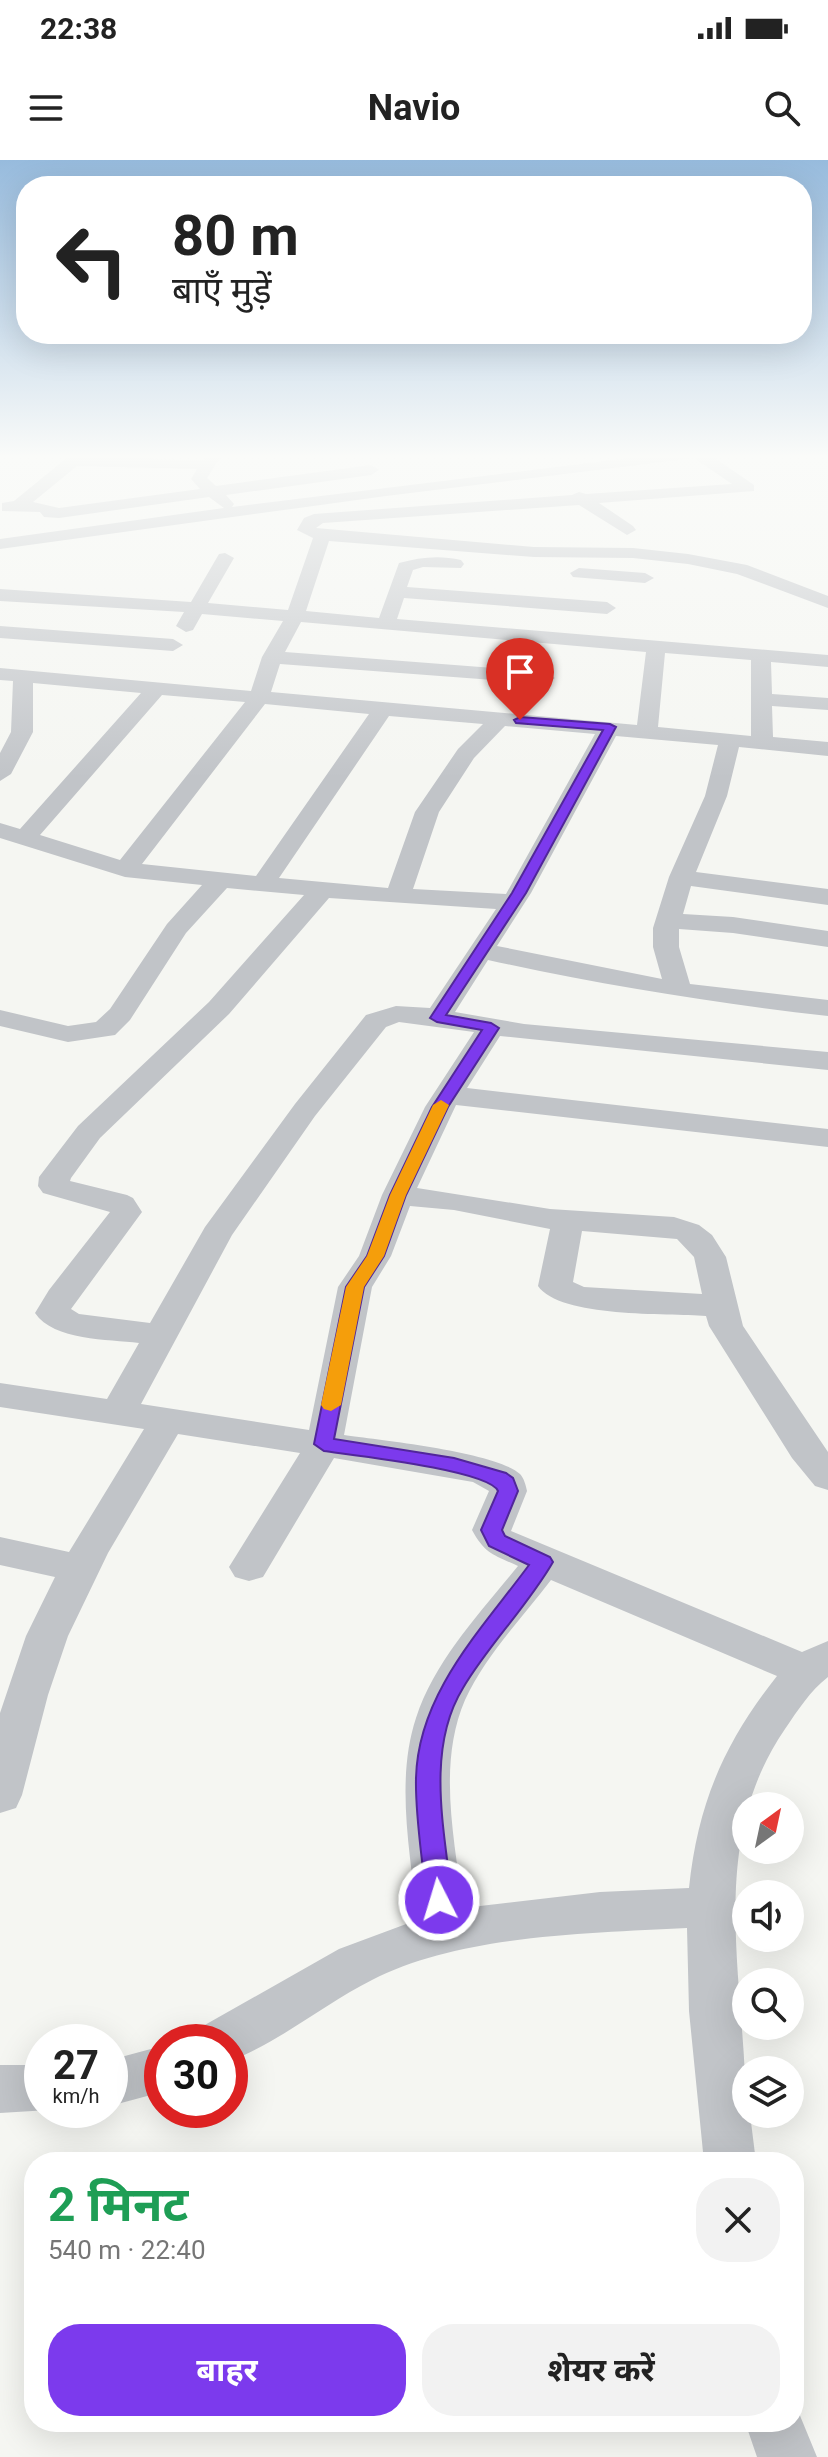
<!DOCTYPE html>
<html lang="hi">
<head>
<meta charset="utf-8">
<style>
	:root { --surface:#fff; --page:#f2f2f2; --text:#222; --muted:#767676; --accent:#7c3aed }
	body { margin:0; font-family:Roboto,"Noto Sans Devanagari",sans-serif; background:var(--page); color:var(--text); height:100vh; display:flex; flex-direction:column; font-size:30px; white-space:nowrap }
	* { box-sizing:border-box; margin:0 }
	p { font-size:26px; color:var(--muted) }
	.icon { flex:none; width:44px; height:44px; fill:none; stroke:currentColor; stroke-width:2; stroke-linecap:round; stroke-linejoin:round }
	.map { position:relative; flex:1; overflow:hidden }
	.drawer { position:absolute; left:24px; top:1992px; width:780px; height:280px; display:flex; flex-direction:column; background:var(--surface); border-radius:32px; box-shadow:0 8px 32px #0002 }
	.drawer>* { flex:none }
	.guide { position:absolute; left:16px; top:16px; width:796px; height:168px; border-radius:32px; box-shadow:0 8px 32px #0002; background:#fff; color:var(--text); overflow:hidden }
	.needle { width:52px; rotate:33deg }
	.tools { position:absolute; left:732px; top:1632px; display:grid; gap:16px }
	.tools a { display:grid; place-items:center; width:72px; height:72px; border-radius:50%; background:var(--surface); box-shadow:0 8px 32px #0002; font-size:40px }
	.speed { position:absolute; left:24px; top:1864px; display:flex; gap:16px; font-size:40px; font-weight:700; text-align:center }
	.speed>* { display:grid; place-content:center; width:104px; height:104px; border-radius:50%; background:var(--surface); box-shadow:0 8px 32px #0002; line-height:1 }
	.speed small { font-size:20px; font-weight:400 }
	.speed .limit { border:12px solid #d22; background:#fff; color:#111 }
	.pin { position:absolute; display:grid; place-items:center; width:68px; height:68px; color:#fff; margin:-82px -34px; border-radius:50% 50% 50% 0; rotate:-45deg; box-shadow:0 0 8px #0007 }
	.pin .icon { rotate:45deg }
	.me { position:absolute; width:88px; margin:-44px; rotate:355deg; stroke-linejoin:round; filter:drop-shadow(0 0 6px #0008) }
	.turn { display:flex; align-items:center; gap:28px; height:168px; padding:0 24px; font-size:36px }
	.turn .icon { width:104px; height:104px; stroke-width:2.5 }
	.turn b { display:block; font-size:56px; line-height:68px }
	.round { display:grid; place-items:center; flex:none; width:84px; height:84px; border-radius:32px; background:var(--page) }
	.summary { display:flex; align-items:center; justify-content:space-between; height:136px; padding:0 24px }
	h1 { font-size:48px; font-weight:700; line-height:60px; color:#1e9e55 }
	.primary-button { display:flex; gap:16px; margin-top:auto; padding:16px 24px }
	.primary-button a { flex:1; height:92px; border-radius:32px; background:var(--accent); color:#fff; font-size:32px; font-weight:700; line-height:92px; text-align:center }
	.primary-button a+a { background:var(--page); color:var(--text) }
	.status { display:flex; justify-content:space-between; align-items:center; height:56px; padding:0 40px; background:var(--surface); direction:ltr }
	.status svg { height:22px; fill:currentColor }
	header { display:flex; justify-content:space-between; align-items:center; height:104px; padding:0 24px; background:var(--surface); font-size:36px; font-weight:700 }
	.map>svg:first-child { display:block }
</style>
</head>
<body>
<div class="status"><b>22:38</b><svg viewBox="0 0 49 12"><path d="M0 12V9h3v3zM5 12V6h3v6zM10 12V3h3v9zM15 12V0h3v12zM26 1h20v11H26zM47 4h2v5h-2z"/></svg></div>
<header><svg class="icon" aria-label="menu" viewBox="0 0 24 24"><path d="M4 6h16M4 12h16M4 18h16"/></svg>Navio<svg class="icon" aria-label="search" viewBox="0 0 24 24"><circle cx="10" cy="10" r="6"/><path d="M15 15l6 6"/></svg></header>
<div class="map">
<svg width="828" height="2297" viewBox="0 0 828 2297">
	<rect width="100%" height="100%" fill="#f5f6f2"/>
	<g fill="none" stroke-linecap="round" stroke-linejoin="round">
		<g fill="#c1c4c8" fill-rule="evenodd">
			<path d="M69 296H155L154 299 204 300 206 296H221L207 318 216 326 371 305 379 310 371 315 226 335 234 344 232 347 645 296H712L754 325V331L599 343 633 366 636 370 627 375 579 345 323 363 316 368 534 387 633 388 688 394 747 405 828 436V448L737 414 688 404 633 398 534 397 329 381 306 451 379 458 399 403C420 397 440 395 461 400L464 404 461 408 423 407 413 410 407 427 607 442 616 448 607 454 404 438 397 459 828 495V507L771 502 772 534 828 538V550L772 546 773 577 828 582V596L739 587 727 636 696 712 828 729V745L691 726 683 754 733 757 828 771V787L733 773 679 769V787L690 824 828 840V856C713 843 601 825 488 800L455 852 524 864 828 892V910L500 876 467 928 828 969V987L456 945 417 1028 550 1049 674 1057 699 1065 712 1075 726 1097 743 1166 828 1292V1330L815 1326 792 1298 709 1166 706 1156C668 1153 560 1158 538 1126L550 1069 454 1050 410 1046 391 1096 372 1127 344 1275C380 1280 496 1292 520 1314 524 1318 526 1326 527 1331L511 1371 802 1492 828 1481V1517C810 1531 798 1550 785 1569 705 1685 746 1822 746 1954H750L756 2002H704L689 1851 687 1768C590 1773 459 1775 372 1820 324 1844 280 1882 230 1901V1882H196L203 1866 339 1789 417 1760C411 1694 395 1622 416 1558 435 1500 481 1452 518 1406 494 1395 485 1394 472 1370L489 1331 473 1322 334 1298 263 1417 249 1421 235 1417 229 1407 300 1293 178 1274 108 1393 68 1476 48 1535 22 1635 16 1648 0 1653V1553L26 1476 55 1417 0 1405V1377L69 1392 144 1269 0 1247V1223L107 1239 139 1183C108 1179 54 1181 35 1153L49 1130 110 1052 43 1033 38 1026 39 1017 78 966 209 842 304 735 227 728 186 773 130 860 115 875 68 882 0 866V850L68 866 96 862 110 849 167 764 202 725 125 717 0 678V663L20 669 141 533 33 523V572L11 614 0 621V593L11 572 13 521 0 520V508L251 531 262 497 283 461 202 454 193 470 186 472 176 466 184 452 0 441V429L191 442 219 394 225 393 234 398 208 443 288 450 313 378 297 370 304 358 314 354 572 335 579 332 586 334 732 324 694 298 386 336 0 389V379L224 348 209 337 59 358 44 357 40 352 2 351V343L14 341ZM77 306 197 309 191 319 200 329 59 348 33 342ZM301 462 646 492 637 565 271 532 280 504 545 524 555 518 545 512 285 492ZM665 493 751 500V576L658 567ZM162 535 245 542 120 700 40 675ZM265 544 369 554 256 716 142 704ZM389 556 483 564 458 589 415 652 388 728 279 718ZM505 566 595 574 506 734 413 729 439 652 474 598ZM616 576 718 585 705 636 669 717 653 768V787L662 819 497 786 531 733ZM329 738 496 749 430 848 396 846 366 855 295 944 205 1067 150 1163 79 1154 71 1149 142 1052 133 1038 127 1035 70 1021 71 1018 100 978 229 854ZM399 862 474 872 425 947 382 1035 359 1096 338 1127 309 1270 141 1244 232 1075 315 956 386 867ZM582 1071 677 1079 694 1097 702 1134 584 1127 573 1122ZM551 1420 777 1516C724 1583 698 1643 689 1728L600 1732 463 1748C455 1681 437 1605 465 1540 485 1496 522 1458 551 1420Z"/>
			<polygon points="579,408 645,413 654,418 645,423 573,417 570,413"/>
			<polygon points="0,466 173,479 183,485 173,491 0,478"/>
			<polygon points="162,1886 162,1932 110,1946 110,1900"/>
			<polygon points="0,1905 42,1905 42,1950 49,1950 0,1953"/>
			<polygon points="794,2241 817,2297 757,2297 745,2262 794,2262"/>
		</g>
	</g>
	<linearGradient id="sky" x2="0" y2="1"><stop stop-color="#97bbdd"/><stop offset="0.48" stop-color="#fafbf9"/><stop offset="1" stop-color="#fafbf9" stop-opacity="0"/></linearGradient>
	<rect width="828" height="618" fill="url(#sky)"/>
	<path fill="#7c3aed" stroke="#51269a" stroke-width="2" d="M520 557 610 564 616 567 526 733 446 855 491 863 499 868 448 947 406 1035 384 1096 364 1127 334 1279 454 1298 506 1313 513 1318 518 1331 502 1370 505 1376 550 1397 553 1402C527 1447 489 1484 463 1528 425 1590 445 1672 452 1740L448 1748 439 1751 430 1748 426 1740C423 1700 415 1658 416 1618 418 1533 482 1469 529 1405L489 1386 481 1370 498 1331C489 1310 351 1295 324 1291L314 1284 346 1127 367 1096 390 1035 432 947 482 870 437 862 430 858 512 733 603 570 516 563 514 560Z"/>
	<polygon fill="#f59e0b" points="441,940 449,945 406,1035 384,1096 364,1127 341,1245 331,1251 324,1249 321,1245 346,1127 367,1096 390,1035 433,945"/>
</svg>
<div class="tools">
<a><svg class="needle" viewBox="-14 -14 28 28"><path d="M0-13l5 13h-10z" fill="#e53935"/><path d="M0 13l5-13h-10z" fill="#767676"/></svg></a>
<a><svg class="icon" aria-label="sound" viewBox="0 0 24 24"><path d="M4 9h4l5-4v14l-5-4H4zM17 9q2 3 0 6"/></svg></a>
<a><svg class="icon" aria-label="search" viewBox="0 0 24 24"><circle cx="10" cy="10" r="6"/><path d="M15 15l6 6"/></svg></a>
<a><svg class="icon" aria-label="layers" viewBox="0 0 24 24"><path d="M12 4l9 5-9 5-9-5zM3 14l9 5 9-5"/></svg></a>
</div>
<div class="speed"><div>27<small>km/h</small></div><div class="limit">30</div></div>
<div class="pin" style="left:520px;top:560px;background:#d93025"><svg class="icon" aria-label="arrive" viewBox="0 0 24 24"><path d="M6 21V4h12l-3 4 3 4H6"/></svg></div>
<svg class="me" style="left:439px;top:1740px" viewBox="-20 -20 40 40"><circle r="17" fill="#7c3aed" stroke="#fff" stroke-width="3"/><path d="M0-11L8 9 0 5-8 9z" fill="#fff"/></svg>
<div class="guide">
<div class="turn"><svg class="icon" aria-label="left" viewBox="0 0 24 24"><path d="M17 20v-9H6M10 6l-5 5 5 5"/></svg><div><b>80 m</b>बाएँ मुड़ें</div></div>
</div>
<section class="drawer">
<div class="summary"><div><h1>2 मिनट</h1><p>540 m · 22:40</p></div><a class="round"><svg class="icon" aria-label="close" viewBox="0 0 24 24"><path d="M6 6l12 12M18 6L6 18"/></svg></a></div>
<div class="primary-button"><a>बाहर</a><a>शेयर करें</a></div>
</section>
</div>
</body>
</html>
